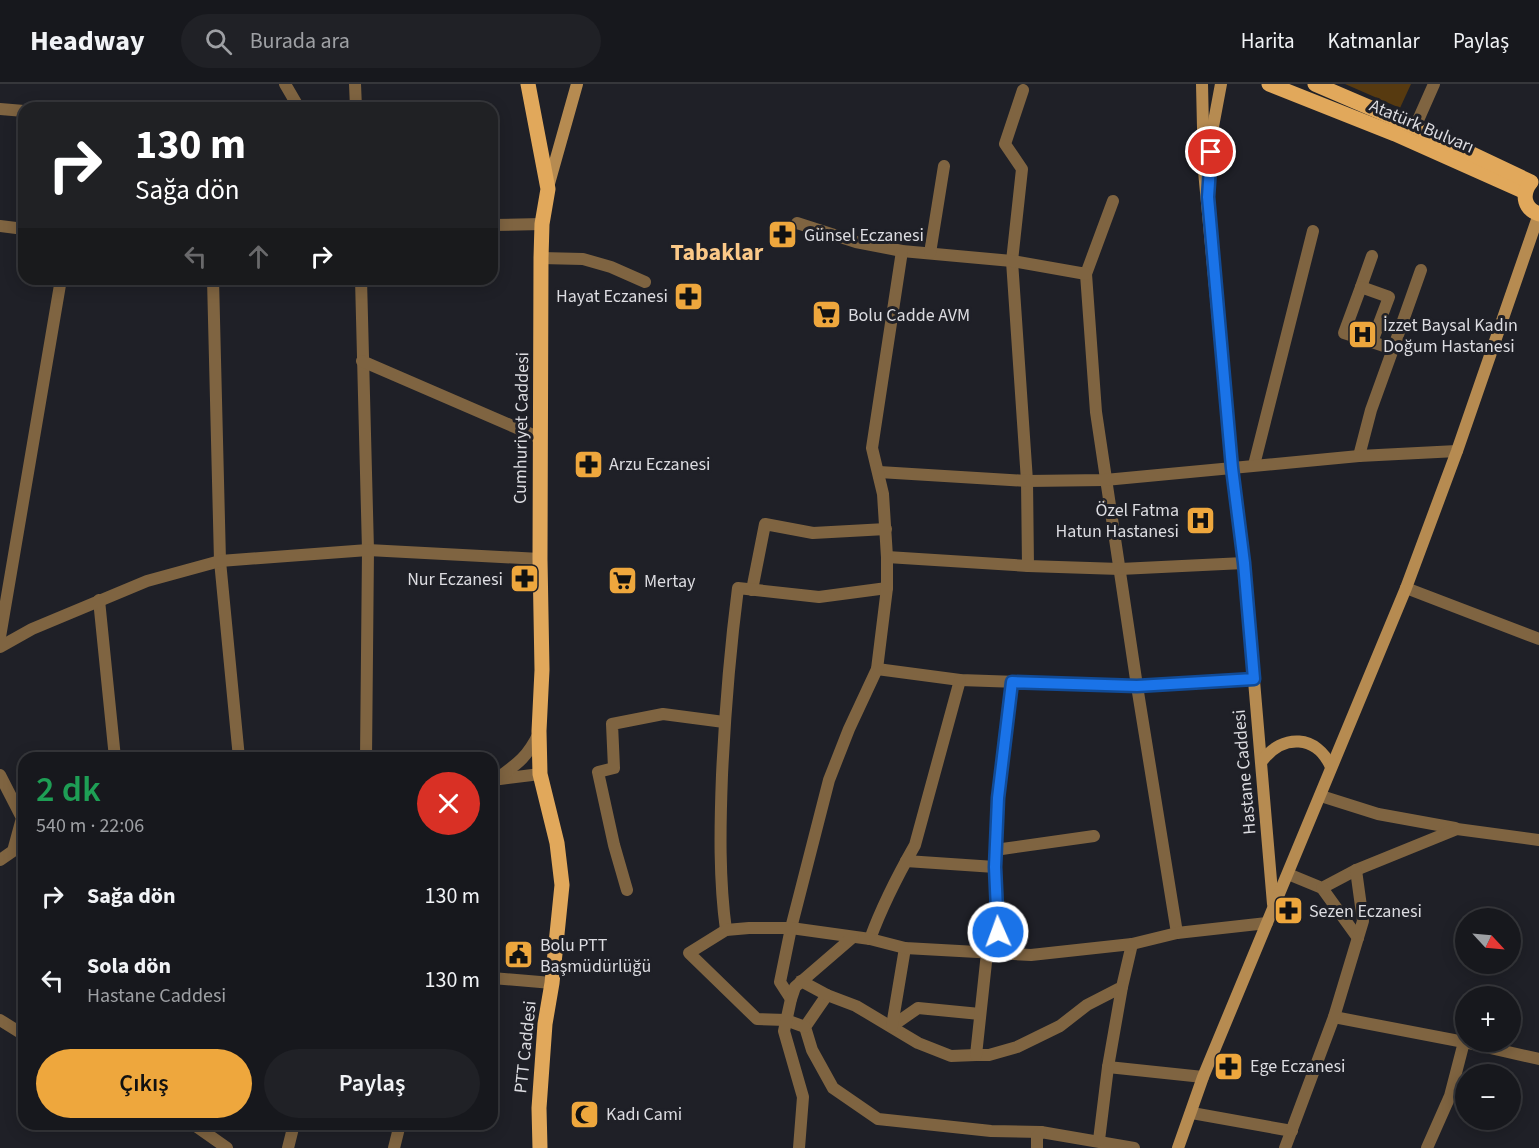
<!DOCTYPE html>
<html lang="tr">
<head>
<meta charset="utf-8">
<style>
	:root { --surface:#17181d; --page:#202126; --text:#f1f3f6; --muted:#9ea0a4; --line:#36373b; --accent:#eea73d }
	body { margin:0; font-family:"Source Sans 3",sans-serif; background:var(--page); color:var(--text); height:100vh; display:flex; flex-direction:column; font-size:22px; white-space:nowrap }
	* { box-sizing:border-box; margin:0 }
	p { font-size:20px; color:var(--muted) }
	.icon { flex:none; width:33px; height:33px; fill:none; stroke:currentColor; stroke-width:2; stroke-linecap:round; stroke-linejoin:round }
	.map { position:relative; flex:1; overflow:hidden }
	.sheet { position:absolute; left:18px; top:668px; width:480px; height:378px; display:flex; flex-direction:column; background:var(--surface); border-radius:18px; box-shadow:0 3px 15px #0003,0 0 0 2px var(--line) }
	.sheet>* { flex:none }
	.hud { position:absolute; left:18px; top:18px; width:480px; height:183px; border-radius:18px; box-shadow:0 3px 15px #0003,0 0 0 2px var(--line); background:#202124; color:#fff; overflow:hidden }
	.needle { width:39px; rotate:116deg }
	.fabs { position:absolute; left:1455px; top:824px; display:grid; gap:12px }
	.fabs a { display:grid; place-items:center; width:66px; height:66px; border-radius:50%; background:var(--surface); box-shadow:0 3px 15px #0003,0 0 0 2px var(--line); font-size:30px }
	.pin { position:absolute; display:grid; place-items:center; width:51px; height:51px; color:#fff; margin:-26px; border:3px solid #fff; border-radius:50%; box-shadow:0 2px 6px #0007 }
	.me { position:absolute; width:66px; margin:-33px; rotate:358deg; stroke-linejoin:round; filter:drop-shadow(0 0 4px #0008) }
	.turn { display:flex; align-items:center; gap:21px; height:126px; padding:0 18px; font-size:27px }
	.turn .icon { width:78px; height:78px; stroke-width:2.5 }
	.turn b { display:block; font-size:42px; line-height:51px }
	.lanes { display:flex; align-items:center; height:57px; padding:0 18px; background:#0003; justify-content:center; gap:30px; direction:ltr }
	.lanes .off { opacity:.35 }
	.round { display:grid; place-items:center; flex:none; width:63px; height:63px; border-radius:32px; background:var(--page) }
	.headline { display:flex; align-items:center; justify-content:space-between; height:102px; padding:0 18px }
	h1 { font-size:36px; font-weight:600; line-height:45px; color:#1e9e55 }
	.button { display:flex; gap:12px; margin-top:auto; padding:12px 18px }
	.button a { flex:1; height:69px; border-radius:36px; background:var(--accent); color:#111; font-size:24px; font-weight:600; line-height:69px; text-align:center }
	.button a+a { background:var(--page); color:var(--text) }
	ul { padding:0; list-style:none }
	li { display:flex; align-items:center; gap:18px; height:84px; padding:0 18px }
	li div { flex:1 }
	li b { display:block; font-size:22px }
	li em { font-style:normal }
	header { display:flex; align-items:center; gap:36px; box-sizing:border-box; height:84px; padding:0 30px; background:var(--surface); border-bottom:2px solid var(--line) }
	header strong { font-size:28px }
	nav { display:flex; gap:33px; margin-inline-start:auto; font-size:21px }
	.search { width:420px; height:54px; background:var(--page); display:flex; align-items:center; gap:15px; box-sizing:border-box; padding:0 21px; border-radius:33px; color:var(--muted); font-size:22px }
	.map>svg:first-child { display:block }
</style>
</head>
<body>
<header>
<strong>Headway</strong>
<div class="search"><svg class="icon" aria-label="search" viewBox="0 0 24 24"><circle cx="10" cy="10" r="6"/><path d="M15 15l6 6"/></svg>Burada ara</div>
<nav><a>Harita</a><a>Katmanlar</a><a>Paylaş</a></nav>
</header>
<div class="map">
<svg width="1539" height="1064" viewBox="0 0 1539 1064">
	<rect width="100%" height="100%" fill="#1f2027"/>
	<polygon fill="#573a10" points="1345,0 1411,0 1400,24"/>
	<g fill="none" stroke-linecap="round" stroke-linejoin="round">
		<g stroke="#7f6441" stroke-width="12">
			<polyline points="285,0 299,24"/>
			<polyline points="355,0 356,24"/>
			<polyline points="1023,6 1005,60 1022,85 1012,177 1027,397 1028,482"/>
			<polyline points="0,25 24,27"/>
			<polyline points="1415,43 1434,0"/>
			<polyline points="1113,117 1086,190 1096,328 1137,602 1177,849"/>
			<polyline points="797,139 856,158 902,167 1012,177 1086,190"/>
			<polyline points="492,141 542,140"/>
			<polyline points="0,142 24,145"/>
			<polyline points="930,169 944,82"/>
			<polyline points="541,174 583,175 611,183 645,198"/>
			<polyline points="213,195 220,477 239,674"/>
			<polyline points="361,195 368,466 366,674"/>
			<polyline points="1361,203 1372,172"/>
			<polyline points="1393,265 1421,186"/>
			<polyline points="362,277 540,354"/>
			<polyline points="1359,372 1371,326 1393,265 1372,258 1389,213 1361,203 1344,249 1372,258"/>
			<polyline points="1254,381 1313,147"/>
			<polyline points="879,388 1027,397 1105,396 1359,372 1457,367"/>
			<polyline points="887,473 1028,482 1120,485 1244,479"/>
			<polyline points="1406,504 1539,555"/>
			<polyline points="752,506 765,440 813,449 886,445"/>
			<polyline points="99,516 115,674"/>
			<polyline points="0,553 61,195"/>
			<polyline points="0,563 32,545 147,497 220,477 368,466 540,475"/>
			<polyline points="877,585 960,596 1137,602 1254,595"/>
			<polyline points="0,691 22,734 13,767 0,776"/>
			<polyline points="500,695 540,690"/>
			<path d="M495 696C517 680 527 674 539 649"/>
			<polyline points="1321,712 1378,730 1455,744"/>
			<polyline points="995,766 1094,752"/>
			<polyline points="906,777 995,783"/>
			<polyline points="1288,790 1322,804 1356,786 1457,745 1539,756"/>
			<polyline points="1322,804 1358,854"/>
			<polyline points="627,806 614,761 598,688 614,684 612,640 663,630 724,638"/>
			<path d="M726 846C719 795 720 743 722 691 725 628 730 566 738 504L819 513 887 504"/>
			<path d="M870 855C882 822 898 791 915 761L960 596"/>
			<polyline points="1132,860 1122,903 1087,921 1060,942 1017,963 989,971 976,971 951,972 918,959 856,922 827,911 805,943 812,966 833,1004 878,1035 991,1047 1041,1048 1134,1064"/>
			<polyline points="998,870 995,783 998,714 1012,598"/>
			<polyline points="492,894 552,899"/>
			<polyline points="801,897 827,911"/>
			<polyline points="791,915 780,898 791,844 829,696 849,645 877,585 887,504 887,473 883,410 872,364 902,167"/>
			<polyline points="1334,933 1464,958 1539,975"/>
			<polyline points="0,936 24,951"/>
			<polyline points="892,942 918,924 980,930"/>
			<polyline points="892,942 905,864"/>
			<polyline points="805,943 786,936 757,935 689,869 726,846 749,844 791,844 870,855 905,864 1031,871 1132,860 1177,849 1267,839"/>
			<polyline points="976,971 987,869"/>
			<polyline points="1108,983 1203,993"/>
			<polyline points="1192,1029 1292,1047"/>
			<polyline points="193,1040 227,1064"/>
			<polyline points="1099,1056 1108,983 1122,903"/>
			<polyline points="288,1064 294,1040"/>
			<polyline points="394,1064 400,1040"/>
			<polyline points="799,1064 803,1013 784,947 791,915 795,903 853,853"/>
			<polyline points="1037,1064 1037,1053 1041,1048"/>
			<polyline points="1285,1064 1334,933 1363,837 1356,786"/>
			<polyline points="1427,1064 1450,1012 1464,958"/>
		</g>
		<g stroke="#b68b51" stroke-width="12">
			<polyline points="1202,0 1204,87 1232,384 1244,479 1273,820"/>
			<polyline points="1211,64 1212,48 1221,0"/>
			<polyline points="548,103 577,0"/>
			<path d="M1262 677C1283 649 1317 651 1331 683"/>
			<polyline points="1178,1064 1203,993 1406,504 1457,367 1539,130"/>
		</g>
		<g stroke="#e1a85b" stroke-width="15">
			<polyline points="528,0 548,105 542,140 541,174 540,475 542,586 539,647 540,690 557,759 562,801 552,899 545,940 539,1024 540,1064"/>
			<polyline points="1269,0 1395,50 1525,108"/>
			<polyline points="1315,0 1415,43 1531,98"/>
			<path d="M1530 99C1521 112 1525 125 1539 130"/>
		</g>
	</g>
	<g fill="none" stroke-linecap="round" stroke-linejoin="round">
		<defs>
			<polyline id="route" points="998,848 995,783 998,714 1012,598 1137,602 1254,595 1244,479 1232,384 1208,113 1211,68"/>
		</defs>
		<use href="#route" stroke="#114b97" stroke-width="15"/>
		<use href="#route" stroke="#1a73e8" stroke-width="10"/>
	</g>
	<defs>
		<symbol id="pharmacy-square" viewBox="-11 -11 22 22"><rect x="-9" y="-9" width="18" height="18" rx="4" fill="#eea73d" stroke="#1f2027"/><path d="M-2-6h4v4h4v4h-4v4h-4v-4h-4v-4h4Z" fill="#111"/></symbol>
		<symbol id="supermarket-square" viewBox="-11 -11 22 22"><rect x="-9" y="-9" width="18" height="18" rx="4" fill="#eea73d" stroke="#1f2027"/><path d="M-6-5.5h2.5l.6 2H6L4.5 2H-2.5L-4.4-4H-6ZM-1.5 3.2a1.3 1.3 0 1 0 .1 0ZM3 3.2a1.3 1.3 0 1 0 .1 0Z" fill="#111"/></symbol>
		<symbol id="hospital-square" viewBox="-11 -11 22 22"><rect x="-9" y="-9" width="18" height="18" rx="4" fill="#eea73d" stroke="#1f2027"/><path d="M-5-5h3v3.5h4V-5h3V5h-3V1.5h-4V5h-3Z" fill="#111"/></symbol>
		<symbol id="civic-square" viewBox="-11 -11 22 22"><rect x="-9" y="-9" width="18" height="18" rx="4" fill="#eea73d" stroke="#1f2027"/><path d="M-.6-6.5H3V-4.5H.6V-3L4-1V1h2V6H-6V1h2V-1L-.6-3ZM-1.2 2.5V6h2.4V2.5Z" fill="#111"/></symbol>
		<symbol id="mosque-square" viewBox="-11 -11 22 22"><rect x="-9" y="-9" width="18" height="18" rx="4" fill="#eea73d" stroke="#1f2027"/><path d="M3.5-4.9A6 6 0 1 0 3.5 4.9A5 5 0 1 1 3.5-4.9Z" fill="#111"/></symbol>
	</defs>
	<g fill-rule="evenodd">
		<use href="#pharmacy-square" x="766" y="134" width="33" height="33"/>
		<use href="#pharmacy-square" x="672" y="196" width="33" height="33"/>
		<use href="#supermarket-square" x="810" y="214" width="33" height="33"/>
		<use href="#hospital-square" x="1346" y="234" width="33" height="33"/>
		<use href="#pharmacy-square" x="572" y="364" width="33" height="33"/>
		<use href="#hospital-square" x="1184" y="420" width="33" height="33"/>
		<use href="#pharmacy-square" x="508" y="478" width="33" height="33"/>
		<use href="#supermarket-square" x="606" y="480" width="33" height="33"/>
		<use href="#pharmacy-square" x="1272" y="810" width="33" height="33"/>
		<use href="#civic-square" x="502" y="854" width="33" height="33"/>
		<use href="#pharmacy-square" x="1212" y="966" width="33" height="33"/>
		<use href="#mosque-square" x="568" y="1014" width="33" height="33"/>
	</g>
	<g text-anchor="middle" stroke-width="6" stroke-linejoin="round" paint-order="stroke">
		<g font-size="18" fill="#dcdce1" stroke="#1f2027">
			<text transform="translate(1422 42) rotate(23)" y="6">Atatürk Bulvarı</text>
			<text transform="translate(521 344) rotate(-89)" y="6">Cumhuriyet Caddesi</text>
			<text transform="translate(1244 688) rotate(-95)" y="6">Hastane Caddesi</text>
			<text transform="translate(525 963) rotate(-84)" y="6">PTT Caddesi</text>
		</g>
		<g font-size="18" fill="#dcdce1" stroke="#1f2027" text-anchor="start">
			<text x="804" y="157">Günsel Eczanesi</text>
			<text x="668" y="218" text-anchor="end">Hayat Eczanesi</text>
			<text x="848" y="237">Bolu Cadde AVM</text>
			<text x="1383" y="247">İzzet Baysal Kadın<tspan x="1383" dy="21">Doğum Hastanesi</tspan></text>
			<text x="609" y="386">Arzu Eczanesi</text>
			<text x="1179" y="432" text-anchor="end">Özel Fatma<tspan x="1179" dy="21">Hatun Hastanesi</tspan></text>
			<text x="503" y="501" text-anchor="end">Nur Eczanesi</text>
			<text x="644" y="503">Mertay</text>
			<text x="1309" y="833">Sezen Eczanesi</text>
			<text x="540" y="867">Bolu PTT<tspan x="540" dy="21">Başmüdürlüğü</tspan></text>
			<text x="1250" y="988">Ege Eczanesi</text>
			<text x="606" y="1036">Kadı Cami</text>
		</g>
		<g font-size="24" font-weight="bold" fill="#fbc988" stroke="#1f2027">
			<text x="717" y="176">Tabaklar</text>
		</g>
	</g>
</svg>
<div class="fabs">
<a><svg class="needle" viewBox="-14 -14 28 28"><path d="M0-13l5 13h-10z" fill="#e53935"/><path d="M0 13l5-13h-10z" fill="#9ea0a4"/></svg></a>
<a>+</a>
<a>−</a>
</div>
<div class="pin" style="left:1211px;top:68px;background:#d93025"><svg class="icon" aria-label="arrive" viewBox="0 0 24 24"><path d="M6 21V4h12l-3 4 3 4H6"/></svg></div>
<svg class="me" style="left:998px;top:848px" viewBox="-20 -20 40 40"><circle r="17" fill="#1a73e8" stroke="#fff" stroke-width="3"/><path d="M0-11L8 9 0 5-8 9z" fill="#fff"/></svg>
<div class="hud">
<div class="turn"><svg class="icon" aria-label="right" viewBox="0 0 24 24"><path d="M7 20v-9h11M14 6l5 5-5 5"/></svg><div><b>130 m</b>Sağa dön</div></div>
<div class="lanes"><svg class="icon off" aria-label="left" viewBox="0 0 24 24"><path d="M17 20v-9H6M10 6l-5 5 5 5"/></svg><svg class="icon off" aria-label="ahead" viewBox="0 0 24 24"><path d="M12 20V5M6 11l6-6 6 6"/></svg><svg class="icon" aria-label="right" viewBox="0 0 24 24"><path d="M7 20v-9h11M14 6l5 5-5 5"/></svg></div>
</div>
<section class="sheet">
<div class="headline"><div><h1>2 dk</h1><p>540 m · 22:06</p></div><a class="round" style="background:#d93025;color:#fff"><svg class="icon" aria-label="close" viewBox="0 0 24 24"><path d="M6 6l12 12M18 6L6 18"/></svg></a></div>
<ul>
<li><svg class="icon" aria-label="right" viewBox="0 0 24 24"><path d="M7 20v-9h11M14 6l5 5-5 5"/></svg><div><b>Sağa dön</b></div><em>130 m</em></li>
<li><svg class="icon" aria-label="left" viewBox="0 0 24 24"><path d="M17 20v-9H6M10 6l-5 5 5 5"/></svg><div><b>Sola dön</b><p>Hastane Caddesi</p></div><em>130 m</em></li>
</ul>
<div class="button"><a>Çıkış</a><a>Paylaş</a></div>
</section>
</div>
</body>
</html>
